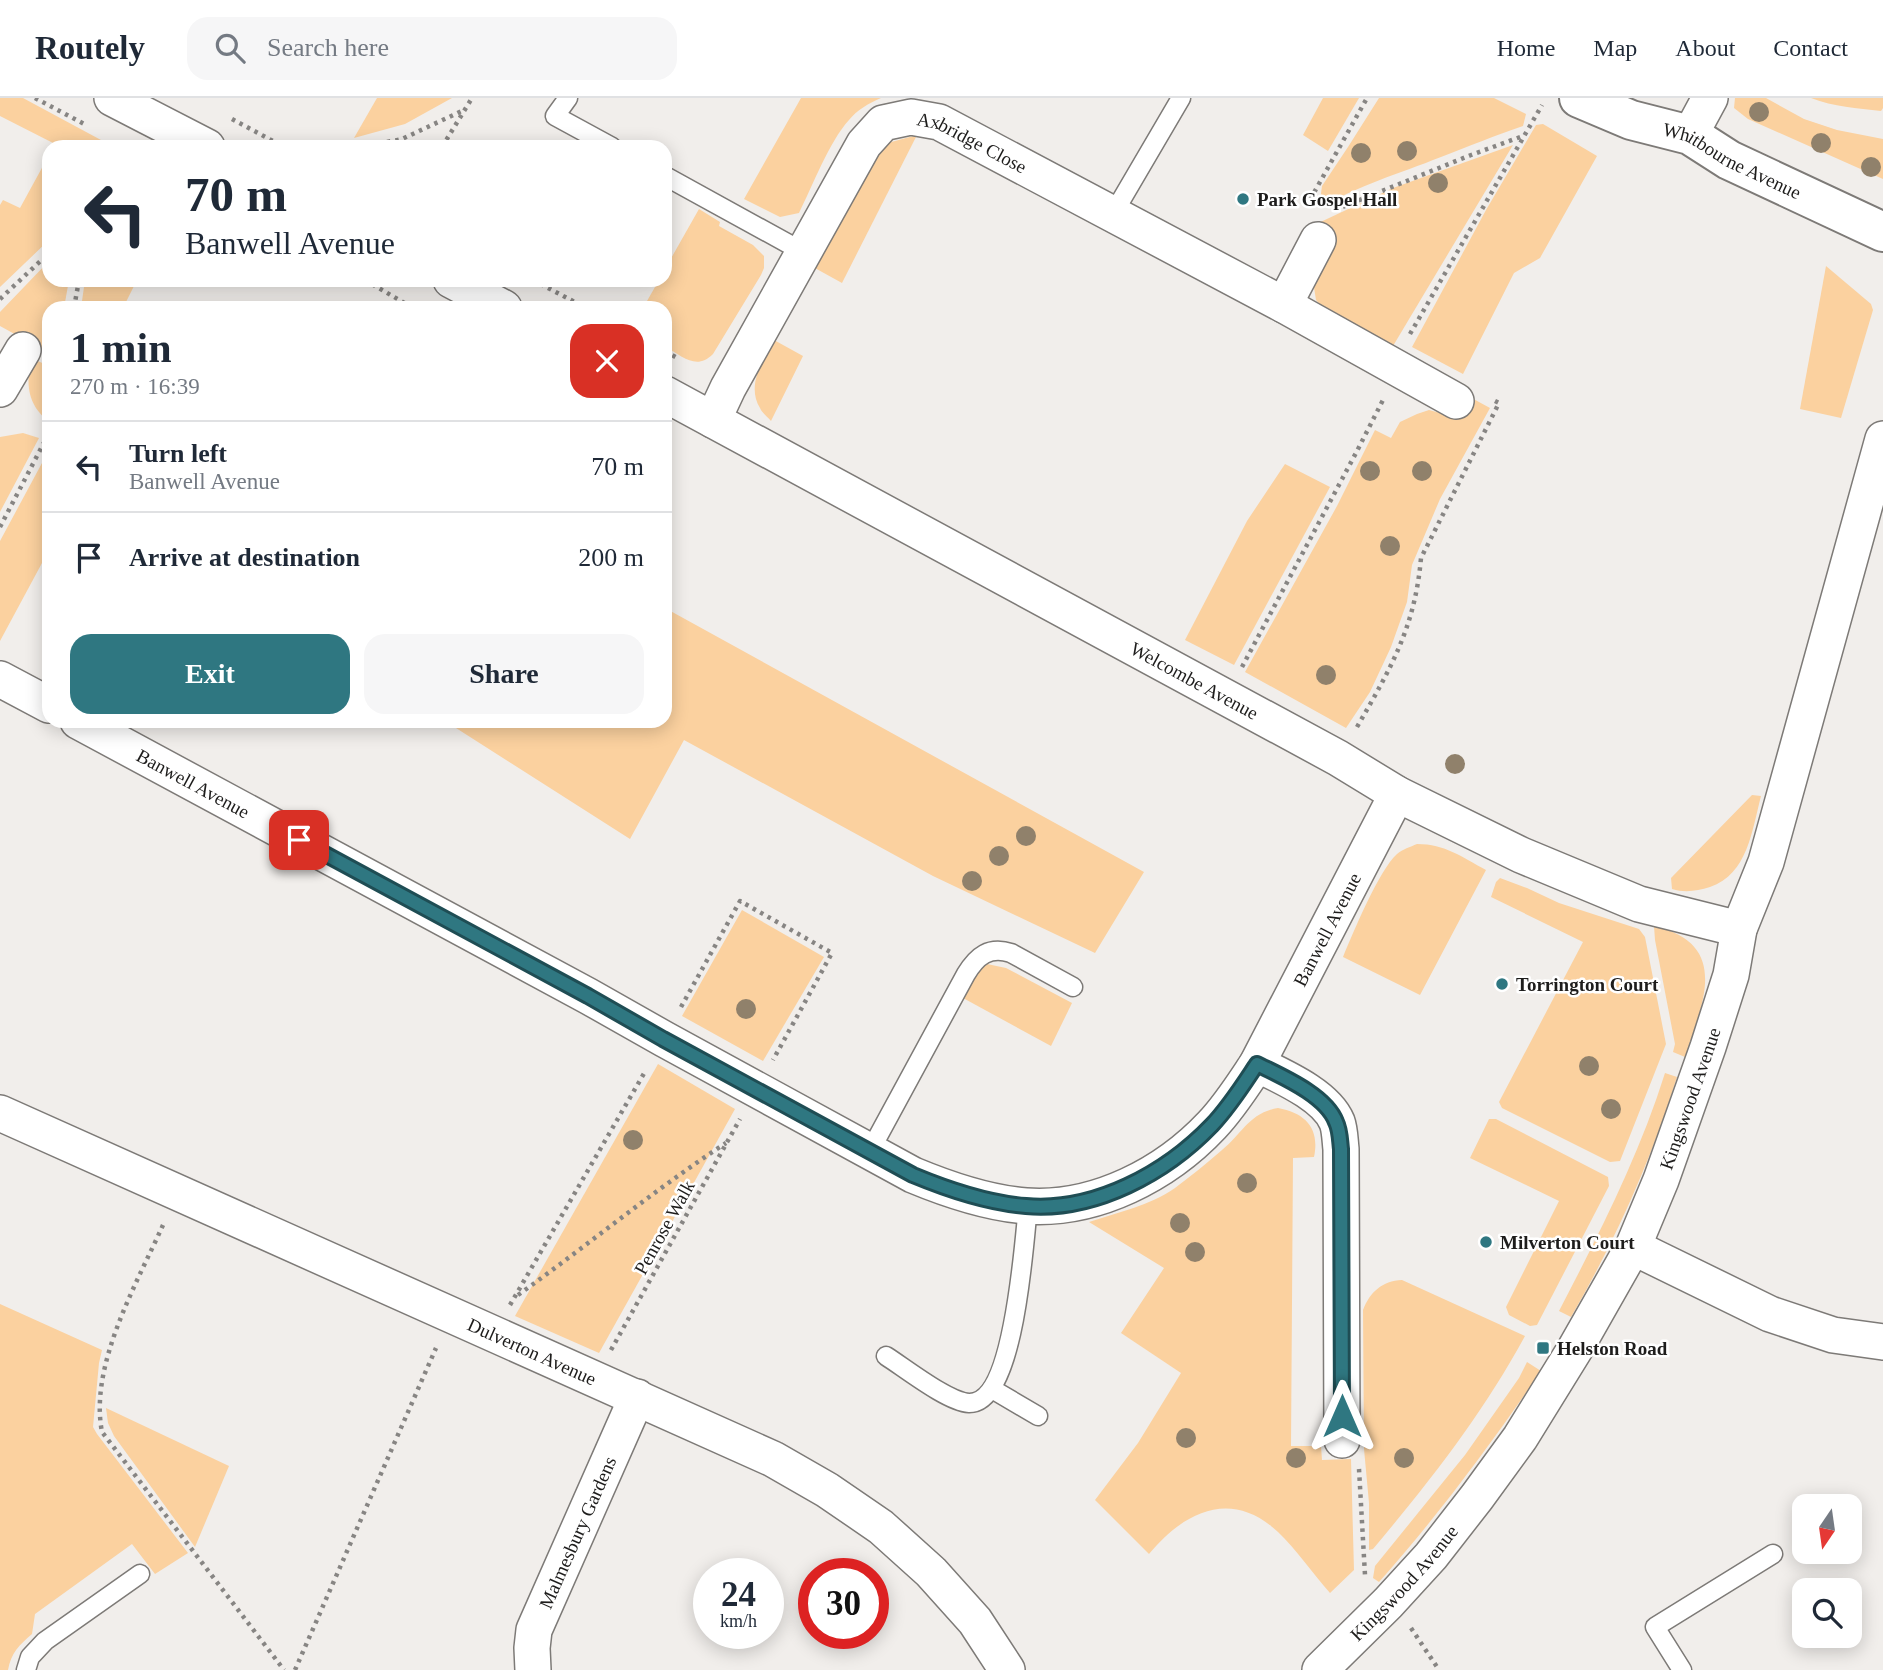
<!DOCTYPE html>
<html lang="en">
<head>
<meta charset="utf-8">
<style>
	:root { --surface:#fff; --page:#f6f6f7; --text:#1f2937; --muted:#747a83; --line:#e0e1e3; --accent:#2f7781 }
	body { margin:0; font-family:Georgia,serif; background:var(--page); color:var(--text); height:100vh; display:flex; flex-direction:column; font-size:26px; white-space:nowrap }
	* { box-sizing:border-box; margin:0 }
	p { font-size:23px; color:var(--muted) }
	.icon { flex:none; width:38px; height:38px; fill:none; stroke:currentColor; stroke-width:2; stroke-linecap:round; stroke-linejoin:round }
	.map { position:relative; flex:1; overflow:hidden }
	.panel { position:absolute; left:42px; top:203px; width:630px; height:427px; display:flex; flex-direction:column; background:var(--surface); border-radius:21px; box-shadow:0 4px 18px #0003 }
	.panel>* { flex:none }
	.banner { position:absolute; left:42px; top:42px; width:630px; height:147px; border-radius:21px; box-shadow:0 4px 18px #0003; background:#fff; color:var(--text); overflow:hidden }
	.needle { width:46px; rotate:193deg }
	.buttons { position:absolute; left:1792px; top:1396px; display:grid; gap:14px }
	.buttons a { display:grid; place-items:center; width:70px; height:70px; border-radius:14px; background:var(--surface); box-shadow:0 4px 18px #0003; font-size:35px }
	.speed { position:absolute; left:693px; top:1460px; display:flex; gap:14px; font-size:35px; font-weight:700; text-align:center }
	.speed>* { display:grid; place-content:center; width:91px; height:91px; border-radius:50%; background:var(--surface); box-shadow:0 4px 18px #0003; line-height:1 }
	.speed small { font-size:18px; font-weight:400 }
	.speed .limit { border:10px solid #d22; background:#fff; color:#111 }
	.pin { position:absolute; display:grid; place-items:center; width:60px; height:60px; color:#fff; margin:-30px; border-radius:14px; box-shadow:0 4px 10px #0006 }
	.me { position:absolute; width:77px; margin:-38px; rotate:0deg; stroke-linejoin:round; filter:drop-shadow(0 0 5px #0008) }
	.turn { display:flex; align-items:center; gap:24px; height:147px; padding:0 28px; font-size:32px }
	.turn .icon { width:91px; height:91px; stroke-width:2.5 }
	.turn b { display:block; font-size:49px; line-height:60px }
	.round { display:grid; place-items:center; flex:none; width:74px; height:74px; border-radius:21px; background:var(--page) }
	.overview { display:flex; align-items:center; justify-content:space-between; height:119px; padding:0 28px }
	h1 { font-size:42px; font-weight:700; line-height:52px }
	.primary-button { display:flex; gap:14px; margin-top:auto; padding:14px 28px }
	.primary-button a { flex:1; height:80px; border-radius:21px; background:var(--accent); color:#fff; font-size:28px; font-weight:700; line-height:80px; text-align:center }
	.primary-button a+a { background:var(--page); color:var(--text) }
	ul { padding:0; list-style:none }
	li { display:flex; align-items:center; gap:21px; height:91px; padding:0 28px; border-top:2px solid var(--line) }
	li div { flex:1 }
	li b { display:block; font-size:26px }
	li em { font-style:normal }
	header { display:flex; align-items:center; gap:42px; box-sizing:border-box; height:98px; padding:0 35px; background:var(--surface); border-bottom:2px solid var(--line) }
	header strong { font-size:33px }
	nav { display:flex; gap:38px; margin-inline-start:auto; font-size:24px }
	.search { width:490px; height:63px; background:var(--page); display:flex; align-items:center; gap:18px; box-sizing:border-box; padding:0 24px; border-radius:21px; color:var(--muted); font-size:26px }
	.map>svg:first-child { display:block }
</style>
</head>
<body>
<header>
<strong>Routely</strong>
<div class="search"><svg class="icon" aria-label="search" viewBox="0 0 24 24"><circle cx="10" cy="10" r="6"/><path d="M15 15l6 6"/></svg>Search here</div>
<nav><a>Home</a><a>Map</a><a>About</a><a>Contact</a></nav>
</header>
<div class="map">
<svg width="1883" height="1572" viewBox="0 0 1883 1572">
	<rect width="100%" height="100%" fill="#f1eeeb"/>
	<g fill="#fbd19f">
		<polygon points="0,0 23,0 114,49 54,49 55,46 0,18"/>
		<polygon points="377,0 452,0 405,26 354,40"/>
		<path d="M801 0H881C869 5 857 12 849 22 829 44 813 87 799 115L780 119 744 101Z"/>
		<polygon points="1323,0 1359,0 1328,53 1303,37"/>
		<path d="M1379 0H1494L1526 16 1523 28C1494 38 1469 48 1441 59 1398 76 1360 87 1319 110L1322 88 1348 49Z"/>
		<polygon points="1735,0 1766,0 1804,21 1837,32 1883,41 1883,81 1748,21 1734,10"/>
		<path d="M1811 0H1883V10L1881 13C1857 10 1834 9 1811 0Z"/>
		<polygon points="1543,26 1597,58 1540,160 1514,175 1463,276 1412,249 1486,112 1536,27"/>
		<polygon points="917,37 842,185 813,169 884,46"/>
		<polygon points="1513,47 1393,248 1324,211 1316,202 1313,183 1312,128 1393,90"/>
		<polygon points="49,57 49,142 0,189 0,107 3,102 20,110"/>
		<path d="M699 111 720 124 719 128 753 147 764 158V170L761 177 713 256C696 273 683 258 665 249V210H643L659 182H665V171Z"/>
		<polygon points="49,163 49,182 69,182 64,210 49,210 49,255 0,228 0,214"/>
		<polygon points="1826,168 1871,206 1873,212 1841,320 1800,311"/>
		<polygon points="85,182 137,182 123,210 81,210"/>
		<path d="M774 242 803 258 771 323C768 319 762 315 760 310 746 287 763 262 774 242Z"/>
		<path d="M31 260 49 268 48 323C27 306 26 286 31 260Z"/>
		<polygon points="1468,298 1490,310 1440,401 1412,467 1407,504 1391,549 1370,594 1346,630 1245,574 1337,408 1375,332 1391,340 1400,324 1417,316 1429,312 1455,319"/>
		<polygon points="23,335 39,340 0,414 0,339"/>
		<polygon points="49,352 49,452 0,543 0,443"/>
		<polygon points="1285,366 1330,389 1234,567 1185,542 1247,423"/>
		<polygon points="665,510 1144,774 1095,855 933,778 684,642 630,741 445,623 665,623"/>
		<path d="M1752 697 1761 698C1752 732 1748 776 1710 789 1697 793 1685 795 1672 791L1671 780Z"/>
		<path d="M1417 746C1445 746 1462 759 1486 772L1420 897 1343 859C1353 835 1379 772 1397 756 1403 751 1410 749 1417 746Z"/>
		<polygon points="1500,780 1527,790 1559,805 1639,831 1645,839 1666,946 1620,1063 1610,1064 1502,1010 1499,1004 1583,844 1491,799 1496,784"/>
		<polygon points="742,812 824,859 763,963 682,918"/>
		<path d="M1654 828C1732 846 1702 907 1685 959L1673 954 1675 946 1655 842Z"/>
		<polygon points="987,866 1006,870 1072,905 1051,948 963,900 980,870"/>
		<polygon points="658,966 735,1011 599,1255 515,1218"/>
		<path d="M1665 975 1677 979C1650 1065 1616 1141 1571 1219L1559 1213C1599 1136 1639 1058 1665 975Z"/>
		<path d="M1278 1010C1306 1015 1320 1031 1314 1059L1293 1060 1291 1348H1321L1322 1362 1351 1361 1354 1472 1330 1495C1313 1476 1296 1451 1278 1434 1231 1390 1184 1414 1149 1456L1095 1402 1138 1345 1181 1275 1121 1235 1164 1170 1089 1124C1119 1114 1149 1108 1175 1090 1191 1078 1207 1065 1222 1052 1242 1036 1249 1015 1278 1010Z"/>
		<polygon points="1489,1021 1496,1021 1608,1079 1609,1088 1537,1227 1530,1228 1509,1217 1506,1209 1559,1103 1470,1060"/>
		<path d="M1402 1182 1525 1238C1482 1317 1430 1383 1373 1451L1369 1452V1405L1364 1351 1363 1212C1370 1194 1382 1183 1402 1182Z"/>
		<path d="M0 1206 102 1252 99 1265 93 1329 97 1336 188 1455 155 1476 132 1446 35 1516 32 1536C19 1547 11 1555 8 1572H0Z"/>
		<path d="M1527 1264 1541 1273C1491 1346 1438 1418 1379 1484L1373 1480 1375 1468 1465 1357 1519 1280Z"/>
		<polygon points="106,1310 229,1368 195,1449 114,1338 108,1325"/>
	</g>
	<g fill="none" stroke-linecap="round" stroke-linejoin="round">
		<defs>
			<g id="service">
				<polyline points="568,0 555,18 612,49"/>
				<polyline points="665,78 805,155"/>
				<polyline points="1113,116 1181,0"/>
				<path d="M870 1053 966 876C977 858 989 848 1011 855L1073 889"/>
				<path d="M886 1258C905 1270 948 1304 969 1305 1015 1306 1024 1143 1028 1108"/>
				<polyline points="992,1291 1038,1318"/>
				<polyline points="26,1572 30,1559 45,1543 140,1476"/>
				<polyline points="1682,1572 1655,1529 1773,1456"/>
			</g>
			<g id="minor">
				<polyline points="112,0 207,49"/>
				<polyline points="1690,37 1710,0"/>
				<polyline points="451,182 504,210"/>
				<polyline points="1284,207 1318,142"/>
				<polyline points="0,291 23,252"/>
				<path id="s1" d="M665 296 1338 660 1397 696 1521 757 1639 806 1739 831"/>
				<path id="s2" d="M713 322 728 290 864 46 883 25 911 19 939 24 1284 207 1456 303"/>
				<polyline points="0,581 49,607"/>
				<path id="s3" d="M78 623 588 898 664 941 913 1077C949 1092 987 1105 1026 1108 1096 1113 1166 1076 1212 1027 1230 1008 1243 987 1257 966L1397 696"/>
				<path d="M1257 966C1281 978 1326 997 1337 1024 1340 1032 1340 1043 1341 1051L1342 1342"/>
				<path id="s4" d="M0 1015 773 1361 827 1392 881 1429 931 1474 975 1523 1007 1572"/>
				<polyline points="1633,1149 1770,1216 1833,1237 1883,1244"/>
				<path id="s5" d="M533 1572 532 1550 534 1532 637 1299"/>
				<path id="s6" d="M1320 1572 1388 1505 1431 1458 1477 1399 1520 1340 1575 1251 1633 1149 1661 1082 1708 949 1731 877 1739 831 1766 764 1883 341"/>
			</g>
			<g id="tertiary">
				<path id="s7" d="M1579 0 1631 22 1690 37 1729 62 1883 134"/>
			</g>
		</defs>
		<use href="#service" stroke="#7d7a77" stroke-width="21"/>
		<use href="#minor" stroke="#7d7a77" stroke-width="38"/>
		<use href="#tertiary" stroke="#7d7a77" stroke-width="42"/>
		<g stroke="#878583" stroke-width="4.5" stroke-dasharray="3.5 5" stroke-linecap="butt">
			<polyline points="35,0 86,27"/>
			<polyline points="232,21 284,49"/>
			<polyline points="362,49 402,41 464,12"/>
			<polyline points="442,49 472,0"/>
			<polyline points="1306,109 1367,0"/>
			<polyline points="1335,112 1471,57 1523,38"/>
			<polyline points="365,182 413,210"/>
			<polyline points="533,182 586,210"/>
			<polyline points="0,201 49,155"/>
			<polyline points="74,210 79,182"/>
			<polyline points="1410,236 1542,7"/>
			<polyline points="665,253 679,261"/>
			<polyline points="0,429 49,335"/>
			<polyline points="1242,569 1357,353 1383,302"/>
			<path d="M1357 629C1391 570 1415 529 1421 460L1499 305 1491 301"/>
			<polyline points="681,909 740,803 832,855 773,962"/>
			<path d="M163 1127C136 1187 89 1268 102 1334L284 1572"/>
			<path d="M518 1197C588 1147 654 1092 726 1045"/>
			<polyline points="510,1207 646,972"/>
			<polyline points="611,1252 740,1021"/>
			<polyline points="1359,1371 1365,1477"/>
			<polyline points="1411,1530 1439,1572"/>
			<polyline points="295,1572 436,1250"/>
		</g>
		<use href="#service" stroke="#fff" stroke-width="18"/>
		<use href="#minor" stroke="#fff" stroke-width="35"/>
		<use href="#tertiary" stroke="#fff" stroke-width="38"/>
	</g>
	<g fill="#90816b">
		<circle cx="1759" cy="14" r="10"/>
		<circle cx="1821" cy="45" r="10"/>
		<circle cx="1407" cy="53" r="10"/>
		<circle cx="1361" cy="55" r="10"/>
		<circle cx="1871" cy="69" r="10"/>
		<circle cx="1438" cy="85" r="10"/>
		<circle cx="1370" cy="373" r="10"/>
		<circle cx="1422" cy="373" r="10"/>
		<circle cx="1390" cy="448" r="10"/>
		<circle cx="1326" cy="577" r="10"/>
		<circle cx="1455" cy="666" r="10"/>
		<circle cx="1026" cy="738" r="10"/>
		<circle cx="999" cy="758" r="10"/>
		<circle cx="972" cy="783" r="10"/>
		<circle cx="746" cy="911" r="10"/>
		<circle cx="1589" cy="968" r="10"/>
		<circle cx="1611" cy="1011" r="10"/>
		<circle cx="633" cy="1042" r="10"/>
		<circle cx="1247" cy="1085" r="10"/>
		<circle cx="1180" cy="1125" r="10"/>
		<circle cx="1195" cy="1154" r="10"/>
		<circle cx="1186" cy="1340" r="10"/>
		<circle cx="1296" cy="1360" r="10"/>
		<circle cx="1404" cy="1360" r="10"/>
	</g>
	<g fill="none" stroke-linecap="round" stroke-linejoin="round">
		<defs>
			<path id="route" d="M299 742 588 898 663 941 913 1077C949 1092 987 1105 1026 1108 1095 1114 1166 1075 1212 1027 1230 1008 1243 987 1257 966 1281 978 1326 997 1336 1024 1340 1032 1340 1043 1341 1051L1342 1318"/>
		</defs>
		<use href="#route" stroke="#1f4d54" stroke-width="18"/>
		<use href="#route" stroke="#2f7781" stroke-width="12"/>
	</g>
	<g fill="#2f7781" stroke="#fff" stroke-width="2.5">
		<circle cx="1243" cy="101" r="7"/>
		<circle cx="1502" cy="886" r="7"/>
		<circle cx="1486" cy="1144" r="7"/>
		<rect x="1536" y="1243" width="14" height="14" rx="3.5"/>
	</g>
	<g text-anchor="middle" stroke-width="5" stroke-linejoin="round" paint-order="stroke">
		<g font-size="19" fill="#1e1d1c" stroke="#fff">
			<text dy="7" stroke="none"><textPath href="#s2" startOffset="438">Axbridge Close</textPath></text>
			<text dy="7" stroke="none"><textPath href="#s7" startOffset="166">Whitbourne Avenue</textPath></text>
			<text dy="7" stroke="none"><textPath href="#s1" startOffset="602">Welcombe Avenue</textPath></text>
			<text dy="7" stroke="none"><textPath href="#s3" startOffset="131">Banwell Avenue</textPath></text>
			<text dy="7" stroke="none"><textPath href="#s3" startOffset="1505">Banwell Avenue</textPath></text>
			<text dy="7" stroke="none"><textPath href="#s6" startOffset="688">Kingswood Avenue</textPath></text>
			<text transform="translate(664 1129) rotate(-61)" y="7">Penrose Walk</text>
			<text dy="7" stroke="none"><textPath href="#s4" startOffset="583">Dulverton Avenue</textPath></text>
			<text dy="7" stroke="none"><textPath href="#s5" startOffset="147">Malmesbury Gardens</textPath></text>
			<text dy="7" stroke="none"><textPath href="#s6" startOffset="121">Kingswood Avenue</textPath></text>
		</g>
		<g font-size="19" font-weight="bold" fill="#1e1d1c" stroke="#fff" text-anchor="start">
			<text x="1257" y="108">Park Gospel Hall</text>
			<text x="1516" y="893">Torrington Court</text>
			<text x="1500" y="1151">Milverton Court</text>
			<text x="1557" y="1257">Helston Road</text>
		</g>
	</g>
</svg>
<div class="buttons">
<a><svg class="needle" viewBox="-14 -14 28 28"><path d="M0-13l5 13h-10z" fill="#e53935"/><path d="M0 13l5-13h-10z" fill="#747a83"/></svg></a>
<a><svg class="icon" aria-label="search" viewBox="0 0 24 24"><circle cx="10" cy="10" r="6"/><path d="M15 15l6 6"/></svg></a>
</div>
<div class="speed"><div>24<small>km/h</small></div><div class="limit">30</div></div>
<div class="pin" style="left:299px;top:742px;background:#d93025"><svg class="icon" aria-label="arrive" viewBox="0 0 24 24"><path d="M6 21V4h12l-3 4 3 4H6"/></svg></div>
<svg class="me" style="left:1342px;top:1318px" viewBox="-20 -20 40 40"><path d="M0-17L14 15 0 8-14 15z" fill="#2f7781" stroke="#fff" stroke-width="4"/></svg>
<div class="banner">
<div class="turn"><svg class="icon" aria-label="left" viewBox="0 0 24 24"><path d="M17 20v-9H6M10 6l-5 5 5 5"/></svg><div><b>70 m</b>Banwell Avenue</div></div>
</div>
<section class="panel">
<div class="overview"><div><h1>1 min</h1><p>270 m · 16:39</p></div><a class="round" style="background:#d93025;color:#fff"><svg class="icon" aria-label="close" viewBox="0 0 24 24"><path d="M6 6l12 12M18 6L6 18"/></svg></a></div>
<ul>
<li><svg class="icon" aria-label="left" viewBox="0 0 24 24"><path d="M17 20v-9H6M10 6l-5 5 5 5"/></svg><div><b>Turn left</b><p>Banwell Avenue</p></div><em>70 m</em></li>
<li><svg class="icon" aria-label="arrive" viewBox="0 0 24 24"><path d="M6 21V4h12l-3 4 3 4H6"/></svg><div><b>Arrive at destination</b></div><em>200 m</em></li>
</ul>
<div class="primary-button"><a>Exit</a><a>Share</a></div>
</section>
</div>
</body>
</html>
